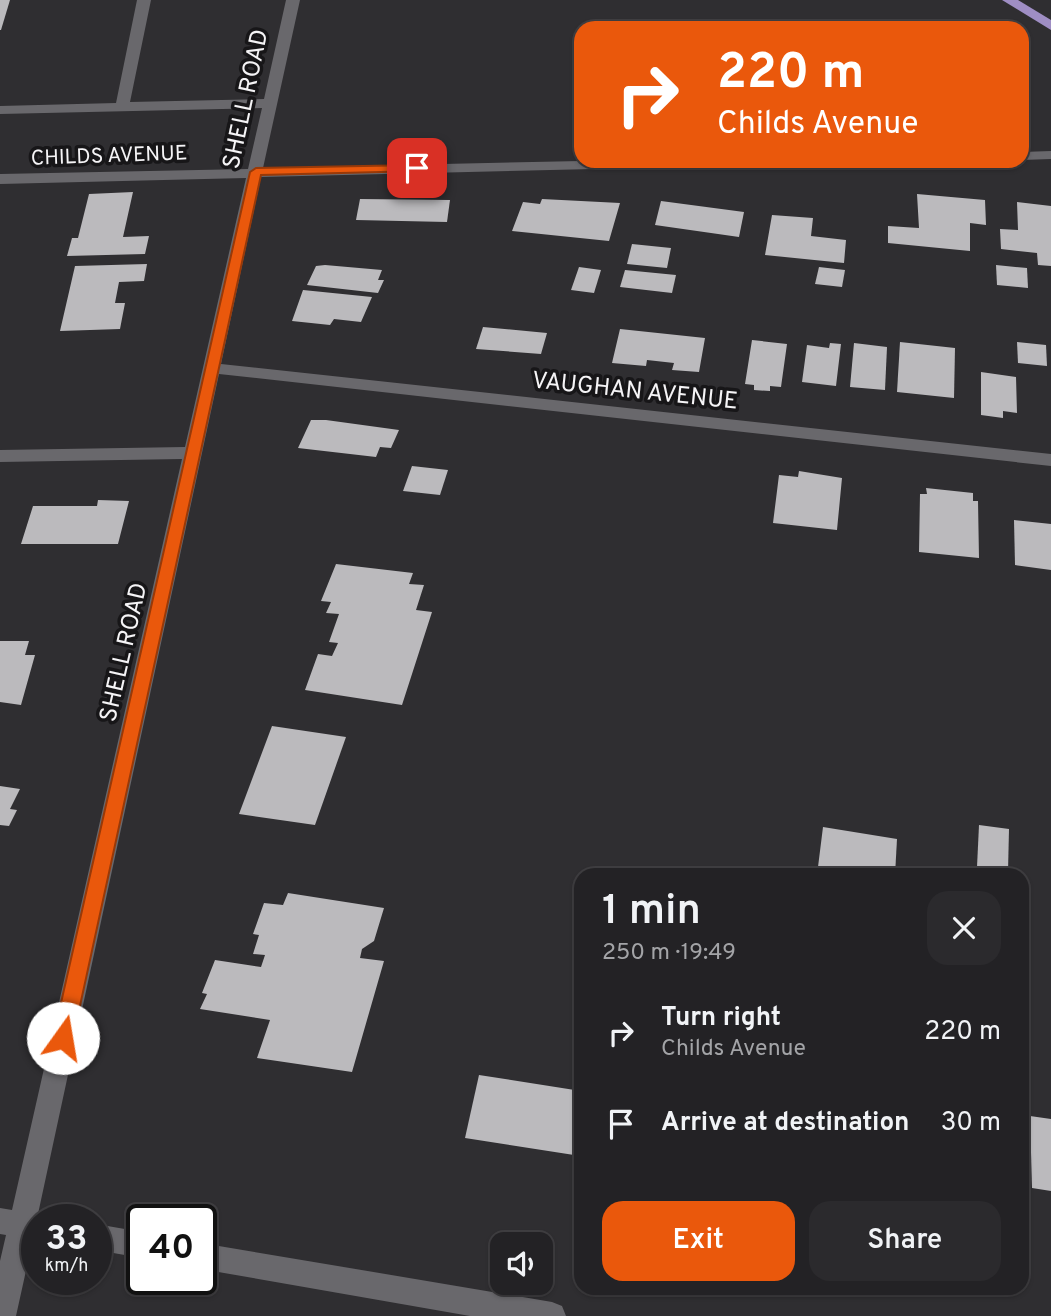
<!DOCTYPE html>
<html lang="en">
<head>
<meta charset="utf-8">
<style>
	:root { --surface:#232225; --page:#2b2a2d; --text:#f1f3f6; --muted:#a3a4a7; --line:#403f42; --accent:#ea580c }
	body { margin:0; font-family:Overpass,sans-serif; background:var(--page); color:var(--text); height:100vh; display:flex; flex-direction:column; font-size:26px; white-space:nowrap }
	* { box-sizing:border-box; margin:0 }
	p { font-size:23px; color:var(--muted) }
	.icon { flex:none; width:38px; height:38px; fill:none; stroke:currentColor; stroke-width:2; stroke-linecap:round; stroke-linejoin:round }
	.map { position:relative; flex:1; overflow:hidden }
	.drawer { position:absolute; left:574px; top:868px; width:455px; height:427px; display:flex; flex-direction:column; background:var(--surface); border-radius:21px; box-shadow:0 2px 5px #0004,0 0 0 2px var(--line) }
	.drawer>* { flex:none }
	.banner { position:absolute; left:574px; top:21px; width:455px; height:147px; border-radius:21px; box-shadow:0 2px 5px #0004,0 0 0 2px var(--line); background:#ea580c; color:#fff; overflow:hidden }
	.buttons { position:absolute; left:490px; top:1232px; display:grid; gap:14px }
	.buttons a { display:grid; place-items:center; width:63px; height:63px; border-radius:14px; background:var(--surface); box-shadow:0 2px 5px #0004,0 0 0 2px var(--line); font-size:35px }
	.speed { position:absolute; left:21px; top:1204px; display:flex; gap:14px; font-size:35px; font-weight:700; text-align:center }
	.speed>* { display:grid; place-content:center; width:91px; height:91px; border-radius:50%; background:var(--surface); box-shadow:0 2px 5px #0004,0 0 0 2px var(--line); line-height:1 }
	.speed small { font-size:18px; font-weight:400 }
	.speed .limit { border:4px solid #111; border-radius:10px; background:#fff; color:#111 }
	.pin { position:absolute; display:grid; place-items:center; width:60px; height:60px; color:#fff; margin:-30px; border-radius:14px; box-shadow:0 4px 10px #0006 }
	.me { position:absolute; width:77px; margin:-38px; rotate:13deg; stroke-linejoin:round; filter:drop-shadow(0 0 5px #0008) }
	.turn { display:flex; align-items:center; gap:24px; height:147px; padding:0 28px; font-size:32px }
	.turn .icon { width:91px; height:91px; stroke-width:2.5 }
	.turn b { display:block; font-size:49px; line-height:60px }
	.round { display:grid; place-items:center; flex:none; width:74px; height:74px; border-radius:21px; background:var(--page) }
	.head { display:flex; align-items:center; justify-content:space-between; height:119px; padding:0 28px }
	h1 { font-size:42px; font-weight:600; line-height:52px }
	.primary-button { display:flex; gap:14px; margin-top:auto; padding:14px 28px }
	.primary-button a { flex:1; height:80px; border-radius:21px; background:var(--accent); color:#fff; font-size:28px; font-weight:600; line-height:80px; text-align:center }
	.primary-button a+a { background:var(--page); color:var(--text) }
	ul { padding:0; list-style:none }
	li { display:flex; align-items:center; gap:21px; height:91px; padding:0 28px }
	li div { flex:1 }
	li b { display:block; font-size:26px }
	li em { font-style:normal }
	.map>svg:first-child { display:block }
</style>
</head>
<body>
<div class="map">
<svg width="1051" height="1316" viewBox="0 0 1051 1316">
	<rect width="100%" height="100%" fill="#2f2e31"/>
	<g fill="#bbbabd">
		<polygon points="0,0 10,0 1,30 0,30"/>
		<polygon points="574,45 581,45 581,90 579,90"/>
		<polygon points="133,192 123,237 149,236 145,254 67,256 72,238 78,238 89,194"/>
		<polygon points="917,194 985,200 986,225 970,223 970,251 888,243 888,226 919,228"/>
		<polygon points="360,199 450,200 447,222 356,220"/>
		<polygon points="542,199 620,203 609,241 512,231 523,202 540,204"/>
		<polygon points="661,201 744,212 739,237 655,225"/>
		<polygon points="1017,202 1051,206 1051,266 1038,265 1037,253 1001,249 1000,229 1018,230"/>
		<polygon points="772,215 813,218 811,236 846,240 844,263 765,255"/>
		<polygon points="632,244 671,248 667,268 627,264"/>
		<polygon points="147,264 144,281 119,282 115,303 125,303 120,329 60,331 75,266"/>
		<polygon points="325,265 382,270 378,280 384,280 378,293 307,285 316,266"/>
		<polygon points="996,265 1027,268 1028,288 997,285"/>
		<polygon points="579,267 601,270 594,293 571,290"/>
		<polygon points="819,267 845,270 842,287 815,284"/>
		<polygon points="625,270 676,275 672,293 620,287"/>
		<polygon points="303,290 372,297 361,322 334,319 330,325 292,321"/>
		<polygon points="483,327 547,333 541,354 476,349"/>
		<polygon points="620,329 705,338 699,372 672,370 674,363 647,360 646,366 612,363"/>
		<polygon points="752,340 787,344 781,387 770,386 770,391 754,390 754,385 745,384"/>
		<polygon points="900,342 955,348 954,398 897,392"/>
		<polygon points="1017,342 1046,345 1047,366 1018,363"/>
		<polygon points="830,343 841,344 836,386 802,382 807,345 829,348"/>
		<polygon points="854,343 887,347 885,390 850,387"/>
		<polygon points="981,372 1016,377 1017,413 1003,411 1003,418 981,415"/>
		<polygon points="311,420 326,420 399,430 391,448 380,447 376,457 298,448"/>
		<polygon points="412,466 448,470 440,495 403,491"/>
		<polygon points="799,471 842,478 837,530 773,523 779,475 798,477"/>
		<polygon points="926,488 973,493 973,501 978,501 979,558 919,552 920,494 927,494"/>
		<polygon points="98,500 129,501 118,544 21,544 33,506 97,506"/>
		<polygon points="1014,520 1051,524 1051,570 1015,565"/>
		<polygon points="336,564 413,573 409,584 424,585 416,610 432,612 402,705 305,690 318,654 332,656 338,643 329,642 339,614 326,613 331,602 321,601"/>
		<polygon points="0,641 29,641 25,655 35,655 21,705 0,702"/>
		<polygon points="272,726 346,737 315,825 239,814"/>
		<polygon points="0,786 20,789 10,809 17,810 9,826 0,825"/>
		<polygon points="979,825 1009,829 1008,872 977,867"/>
		<polygon points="823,827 897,839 895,875 817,875"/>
		<polygon points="288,893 384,908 374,941 362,949 360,958 384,961 352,1072 257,1058 270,1020 200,1009 207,994 202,993 215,960 261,967 265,955 253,954 259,935 253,934 264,903 283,905"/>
		<polygon points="479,1075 581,1091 574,1155 465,1138"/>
		<polygon points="1030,1116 1051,1119 1051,1191 1032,1188"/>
	</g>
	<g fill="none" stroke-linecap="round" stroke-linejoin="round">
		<g fill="#69686c" fill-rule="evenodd">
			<polygon points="137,0 151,0 130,102 264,99 286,0 300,0 263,168 581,161 772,161 765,165 261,177 221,364 1051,454 1051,466 219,374 38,1214 48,1220 37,1220 37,1240 33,1239 16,1316 0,1316 0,1261 6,1235 0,1234 0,1208 12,1210 182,459 0,462 0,450 185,447 246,178 0,184 0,174 248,169 262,108 0,114 0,106 116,103"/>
			<polygon points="1051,151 1051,159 1022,160 1022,152"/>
			<polygon points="96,1224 142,1232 142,1258 96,1250"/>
			<polygon points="201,1243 552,1302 562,1306 566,1316 470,1316 201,1269"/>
		</g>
		<polygon fill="#9f8ec4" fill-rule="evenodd" points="1002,0 1018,0 1051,20 1051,30"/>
	</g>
	<polygon fill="#ea580c" stroke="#983908" stroke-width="2" points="417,165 422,168 421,171 261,175 73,1038 70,1044 63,1047 56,1044 53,1038 250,172 256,168"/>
	<g text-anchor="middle" stroke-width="7" stroke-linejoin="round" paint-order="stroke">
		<g font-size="21" fill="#f5f4f6" stroke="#171618">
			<text transform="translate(109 155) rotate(-2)" y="7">CHILDS AVENUE</text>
		</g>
		<g font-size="24" fill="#f5f4f6" stroke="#171618">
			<text transform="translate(245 99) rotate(-78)" y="8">SHELL ROAD</text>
			<text transform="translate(635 390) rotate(6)" y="8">VAUGHAN AVENUE</text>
			<text transform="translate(123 652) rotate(-77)" y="8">SHELL ROAD</text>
		</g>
	</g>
</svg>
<div class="buttons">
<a><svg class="icon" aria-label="sound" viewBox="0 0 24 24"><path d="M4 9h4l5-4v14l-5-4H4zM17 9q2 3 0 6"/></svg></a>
</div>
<div class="speed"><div>33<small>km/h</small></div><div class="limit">40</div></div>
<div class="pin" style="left:417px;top:168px;background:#d93025"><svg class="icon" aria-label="arrive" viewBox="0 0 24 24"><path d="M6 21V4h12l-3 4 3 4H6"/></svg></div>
<svg class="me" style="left:63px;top:1038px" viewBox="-20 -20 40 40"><circle r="19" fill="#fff"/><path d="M0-13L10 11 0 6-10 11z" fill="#ea580c"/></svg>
<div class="banner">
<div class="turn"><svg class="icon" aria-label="right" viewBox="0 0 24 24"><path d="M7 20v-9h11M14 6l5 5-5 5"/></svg><div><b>220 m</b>Childs Avenue</div></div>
</div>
<section class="drawer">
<div class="head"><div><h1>1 min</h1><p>250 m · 19:49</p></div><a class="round"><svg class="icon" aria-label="close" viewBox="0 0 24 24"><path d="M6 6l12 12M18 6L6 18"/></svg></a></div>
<ul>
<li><svg class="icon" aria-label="right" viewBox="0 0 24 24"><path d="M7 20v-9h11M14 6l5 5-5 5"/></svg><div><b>Turn right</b><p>Childs Avenue</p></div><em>220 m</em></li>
<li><svg class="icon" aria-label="arrive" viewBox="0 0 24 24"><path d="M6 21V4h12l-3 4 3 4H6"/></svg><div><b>Arrive at destination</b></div><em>30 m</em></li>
</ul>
<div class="primary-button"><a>Exit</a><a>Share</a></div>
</section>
</div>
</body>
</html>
